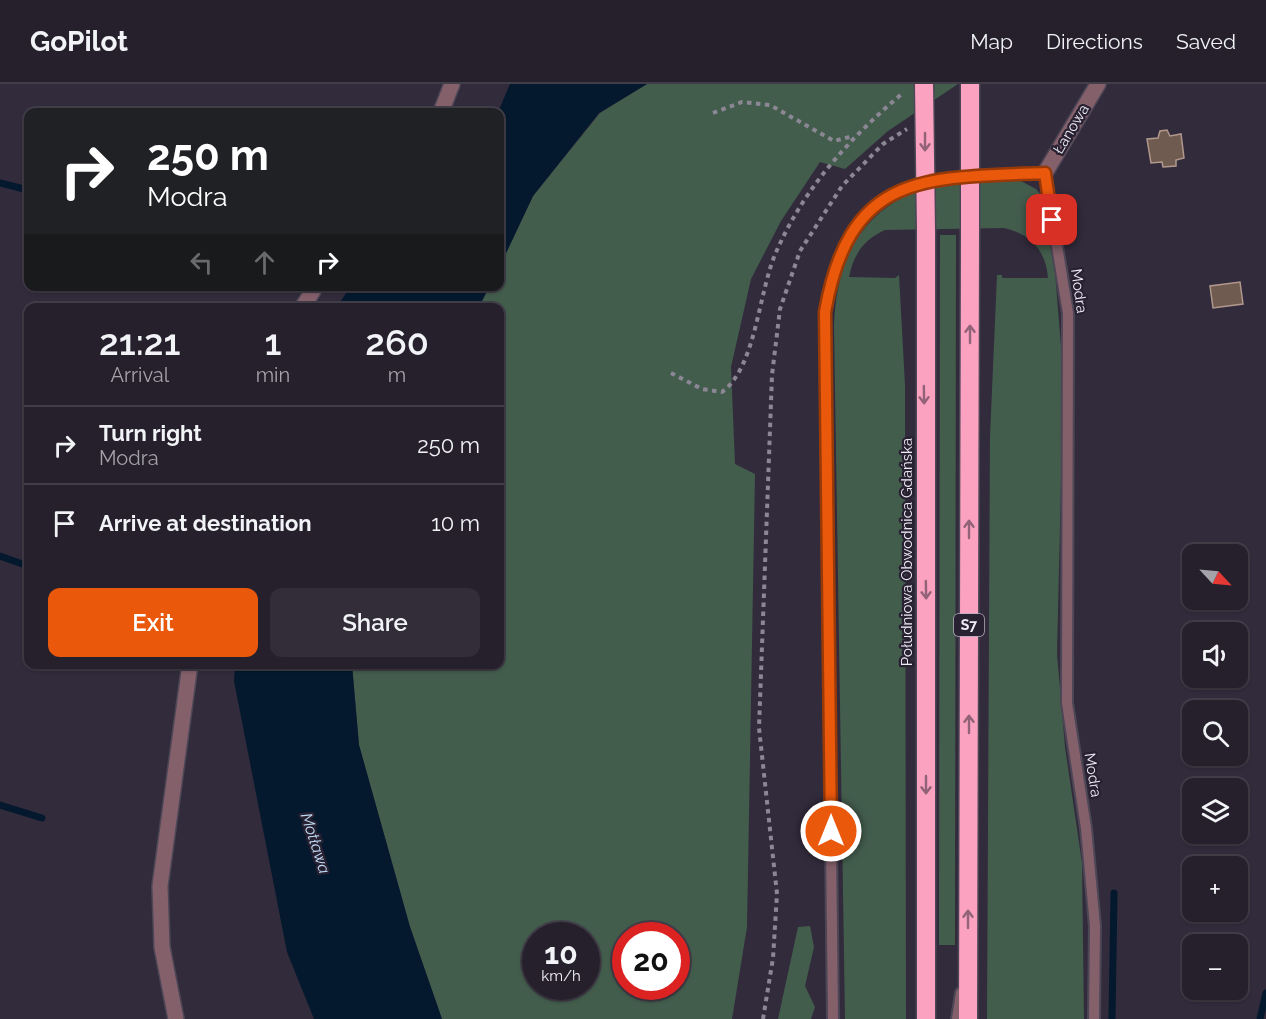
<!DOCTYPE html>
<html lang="en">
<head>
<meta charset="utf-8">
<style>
	:root { --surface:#26202d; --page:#322d39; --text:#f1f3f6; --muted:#a4a3aa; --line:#423e49; --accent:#ea580c }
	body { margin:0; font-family:Raleway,sans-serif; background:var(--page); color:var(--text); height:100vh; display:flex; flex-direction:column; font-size:22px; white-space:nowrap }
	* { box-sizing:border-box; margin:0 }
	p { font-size:20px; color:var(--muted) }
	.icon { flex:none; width:33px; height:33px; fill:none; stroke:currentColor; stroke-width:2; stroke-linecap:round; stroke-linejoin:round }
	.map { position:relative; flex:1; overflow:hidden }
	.details { position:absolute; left:24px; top:219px; width:480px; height:366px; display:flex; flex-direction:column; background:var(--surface); border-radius:12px; box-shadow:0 2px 4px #0004,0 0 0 2px var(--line) }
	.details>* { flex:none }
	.hud { position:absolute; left:24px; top:24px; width:480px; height:183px; border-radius:12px; box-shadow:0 2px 4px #0004,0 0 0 2px var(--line); background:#202124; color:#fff; overflow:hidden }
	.needle { width:39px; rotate:116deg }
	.fabs { position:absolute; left:1182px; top:460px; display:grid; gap:12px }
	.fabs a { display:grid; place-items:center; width:66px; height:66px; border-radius:12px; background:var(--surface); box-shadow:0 2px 4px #0004,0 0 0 2px var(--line); font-size:30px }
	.speed { position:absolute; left:522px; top:838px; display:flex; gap:12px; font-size:30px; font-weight:700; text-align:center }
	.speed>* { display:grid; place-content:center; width:78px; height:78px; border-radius:50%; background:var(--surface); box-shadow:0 2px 4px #0004,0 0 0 2px var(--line); line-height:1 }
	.speed small { font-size:15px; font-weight:400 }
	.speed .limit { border:9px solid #d22; background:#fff; color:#111 }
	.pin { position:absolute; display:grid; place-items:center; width:51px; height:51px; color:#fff; margin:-26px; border-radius:12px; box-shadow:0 3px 9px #0006 }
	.me { position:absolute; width:66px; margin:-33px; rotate:0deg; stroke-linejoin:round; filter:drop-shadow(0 0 4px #0008) }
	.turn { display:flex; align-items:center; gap:21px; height:126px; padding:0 24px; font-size:27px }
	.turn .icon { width:78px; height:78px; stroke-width:2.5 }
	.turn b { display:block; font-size:42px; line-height:51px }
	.lanes { display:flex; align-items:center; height:57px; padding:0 24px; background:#0003; justify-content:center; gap:30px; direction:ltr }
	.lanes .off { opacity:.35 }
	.eta { display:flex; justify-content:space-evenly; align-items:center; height:102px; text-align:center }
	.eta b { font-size:36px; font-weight:600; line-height:42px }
	.primary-button { display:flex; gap:12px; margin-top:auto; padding:12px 24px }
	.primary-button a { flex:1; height:69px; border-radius:12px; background:var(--accent); color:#fff; font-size:24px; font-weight:600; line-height:69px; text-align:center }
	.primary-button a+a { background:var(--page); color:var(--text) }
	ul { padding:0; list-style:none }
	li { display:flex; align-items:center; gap:18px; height:78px; padding:0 24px; border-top:2px solid var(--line) }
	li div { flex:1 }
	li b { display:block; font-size:22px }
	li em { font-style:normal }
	header { display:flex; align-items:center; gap:36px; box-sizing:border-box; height:84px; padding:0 30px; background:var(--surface); border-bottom:2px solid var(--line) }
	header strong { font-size:28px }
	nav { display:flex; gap:33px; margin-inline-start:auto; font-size:21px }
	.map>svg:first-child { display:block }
</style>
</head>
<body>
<header>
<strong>GoPilot</strong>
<nav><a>Map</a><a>Directions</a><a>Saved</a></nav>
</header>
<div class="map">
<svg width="1266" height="935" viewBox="0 0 1266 935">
	<rect width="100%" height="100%" fill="#322b3c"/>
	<g fill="#435d4d" fill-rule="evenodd">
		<path d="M647 0H958L888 47 845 85 820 78 781 137 751 195 731 283 735 380 755 390 747 843 732 935H442L410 843 359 661 352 581 500 580V224L479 223 489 203 500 202V182L533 112 600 29ZM536 852H586V903H536ZM626 852H676V903H626Z"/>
		<path d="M1017 95 1036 105 1042 112 1054 175 1062 275 1063 315 1057 570 1065 663 1082 779 1084 935H987L990 352 997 191H1002V194H1048C1046 167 1031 150 1004 144L885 146C863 156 854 170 849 193L895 194 899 191 905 301 906 935H845L834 243C836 161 874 109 957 97 977 95 998 96 1017 95Z"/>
		<polygon points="940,151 956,151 955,861 939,861"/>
		<polygon points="810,842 814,863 805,902 815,923 811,935 778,935 798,843"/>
	</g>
	<g fill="#04192e">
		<polygon points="510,0 647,0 599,29 533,112 500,182 498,28"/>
		<polygon points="350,203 351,202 489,203 479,223 337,223"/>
		<polygon points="235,581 352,581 359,661 410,843 442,935 314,935 287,868 234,597"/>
	</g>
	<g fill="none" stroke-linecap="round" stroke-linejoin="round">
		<g stroke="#04192e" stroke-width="7">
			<polyline points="0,99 28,106"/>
			<polyline points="0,472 28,482"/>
			<polyline points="0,721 42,734"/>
			<polyline points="1112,935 1114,809"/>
			<polyline points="1260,935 1266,909"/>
		</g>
	</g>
	<g fill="#705b51" stroke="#b0988d" stroke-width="1.5">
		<polygon points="1167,46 1170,52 1181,50 1184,74 1176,76 1176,82 1163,83 1162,78 1151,79 1147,55 1158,54 1160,47"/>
		<polygon points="1240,198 1243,220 1213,224 1210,202"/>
	</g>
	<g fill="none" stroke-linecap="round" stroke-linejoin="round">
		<defs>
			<g id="service">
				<path d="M833 935 825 228C851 87 923 94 1045 89L1068 229 1067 619 1086 744 1095 842 1094 935"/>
				<polyline points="957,935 961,909"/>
			</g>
			<g id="minor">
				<polyline points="441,28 452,0"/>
				<polyline points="1045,89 1098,0"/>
				<polyline points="302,224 316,202"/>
				<polyline points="176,935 162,863 160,802 190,580"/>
			</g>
			<g id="motorway">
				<polyline points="926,147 926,935"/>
				<polyline points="968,935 970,147"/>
			</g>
		</defs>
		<use href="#service" stroke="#4c4656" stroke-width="14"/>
		<use href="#minor" stroke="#4c4656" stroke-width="18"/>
		<use href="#motorway" stroke="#4c4656" stroke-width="21"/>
		<g stroke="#8c8795" stroke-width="4" stroke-dasharray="4.5 4.5" stroke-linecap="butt">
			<polyline points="713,29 742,18 770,21 834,57 853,52"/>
			<path d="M671 289 702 305 722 308C757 282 758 207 777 166 806 101 851 53 904 8"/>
			<polyline points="763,935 773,874 777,810 759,644 772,291 780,225 800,167 842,102 883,60 907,45"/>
		</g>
		<use href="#service" stroke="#84606b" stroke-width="10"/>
		<use href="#minor" stroke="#84606b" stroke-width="15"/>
		<use href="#motorway" stroke="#faa2bf" stroke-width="18"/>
		<defs>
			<g id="motorway-bridge">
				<polyline points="924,0 926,147"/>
				<polyline points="970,147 970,0"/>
			</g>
		</defs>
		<use href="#motorway-bridge" stroke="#4c4656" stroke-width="21" stroke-linecap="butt"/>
		<use href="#motorway-bridge" stroke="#faa2bf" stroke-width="18"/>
	</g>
	<defs><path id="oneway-shaft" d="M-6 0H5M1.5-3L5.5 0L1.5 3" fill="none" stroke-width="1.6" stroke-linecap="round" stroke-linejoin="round" transform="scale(1.5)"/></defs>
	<g stroke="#916278">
		<use href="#oneway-shaft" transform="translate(925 58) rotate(90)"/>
		<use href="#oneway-shaft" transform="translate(970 250) rotate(-90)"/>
		<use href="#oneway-shaft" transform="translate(924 311) rotate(89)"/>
		<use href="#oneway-shaft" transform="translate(969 445) rotate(-90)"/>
		<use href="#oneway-shaft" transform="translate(926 506) rotate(89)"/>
		<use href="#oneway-shaft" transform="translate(969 640) rotate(-90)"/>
		<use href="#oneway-shaft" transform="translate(926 701) rotate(90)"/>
		<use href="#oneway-shaft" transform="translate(968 835) rotate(-90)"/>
	</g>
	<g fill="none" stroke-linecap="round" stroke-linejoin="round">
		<defs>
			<path id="route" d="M831 747 825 228C850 87 924 94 1045 89L1052 136"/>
		</defs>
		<use href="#route" stroke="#983908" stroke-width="15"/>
		<use href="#route" stroke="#ea580c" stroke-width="10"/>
	</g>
	<g text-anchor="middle" stroke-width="4.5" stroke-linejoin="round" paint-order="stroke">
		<rect fill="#282132" stroke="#b3aebb" stroke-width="1.5" x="954" y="530" width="30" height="22" rx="4.5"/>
		<g font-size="14" font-weight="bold" fill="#efebf6">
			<text x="969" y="546">S7</text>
		</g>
		<g font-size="15" fill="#efebf6" stroke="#282132">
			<text transform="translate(1071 45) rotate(-59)" y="5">Łanowa</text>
			<text transform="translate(1079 207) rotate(82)" y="5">Modra</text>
			<text transform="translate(907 468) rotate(-90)" y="5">Południowa Obwodnica Gdańska</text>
			<text transform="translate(1093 691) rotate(81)" y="5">Modra</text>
		</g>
		<g font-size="16" font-style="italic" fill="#c0dbf7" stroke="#282132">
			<text transform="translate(316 759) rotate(72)" y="6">Motława</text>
		</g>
	</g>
</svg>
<div class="fabs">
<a><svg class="needle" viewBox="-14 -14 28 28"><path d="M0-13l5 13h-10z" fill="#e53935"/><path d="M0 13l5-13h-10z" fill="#a4a3aa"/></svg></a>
<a><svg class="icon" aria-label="sound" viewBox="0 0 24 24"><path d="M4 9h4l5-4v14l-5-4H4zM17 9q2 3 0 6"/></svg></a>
<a><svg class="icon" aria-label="search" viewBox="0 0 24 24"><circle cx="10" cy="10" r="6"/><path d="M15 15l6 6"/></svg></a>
<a><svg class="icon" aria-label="layers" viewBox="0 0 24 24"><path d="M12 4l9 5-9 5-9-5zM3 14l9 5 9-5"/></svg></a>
<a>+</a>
<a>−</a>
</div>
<div class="speed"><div>10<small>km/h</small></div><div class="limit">20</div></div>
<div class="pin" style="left:1052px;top:136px;background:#d93025"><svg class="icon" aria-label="arrive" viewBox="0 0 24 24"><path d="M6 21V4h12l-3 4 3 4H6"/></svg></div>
<svg class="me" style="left:831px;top:747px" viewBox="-20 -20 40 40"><circle r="17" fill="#ea580c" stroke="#fff" stroke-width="3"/><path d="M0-11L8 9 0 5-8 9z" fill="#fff"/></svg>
<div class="hud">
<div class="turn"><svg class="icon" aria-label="right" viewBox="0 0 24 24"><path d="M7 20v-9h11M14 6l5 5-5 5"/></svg><div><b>250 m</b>Modra</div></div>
<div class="lanes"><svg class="icon off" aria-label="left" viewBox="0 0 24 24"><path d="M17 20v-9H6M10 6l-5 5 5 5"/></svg><svg class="icon off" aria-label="ahead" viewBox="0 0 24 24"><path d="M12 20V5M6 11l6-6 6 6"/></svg><svg class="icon" aria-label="right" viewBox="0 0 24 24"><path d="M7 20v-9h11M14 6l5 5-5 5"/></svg></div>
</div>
<section class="details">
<div class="eta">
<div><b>21:21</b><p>Arrival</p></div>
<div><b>1</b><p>min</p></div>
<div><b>260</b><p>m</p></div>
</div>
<ul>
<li><svg class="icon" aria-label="right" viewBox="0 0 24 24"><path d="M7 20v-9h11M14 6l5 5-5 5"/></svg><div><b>Turn right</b><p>Modra</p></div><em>250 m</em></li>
<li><svg class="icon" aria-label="arrive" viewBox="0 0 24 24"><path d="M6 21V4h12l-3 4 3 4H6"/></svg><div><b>Arrive at destination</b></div><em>10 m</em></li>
</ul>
<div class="primary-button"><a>Exit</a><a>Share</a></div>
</section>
</div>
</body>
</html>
